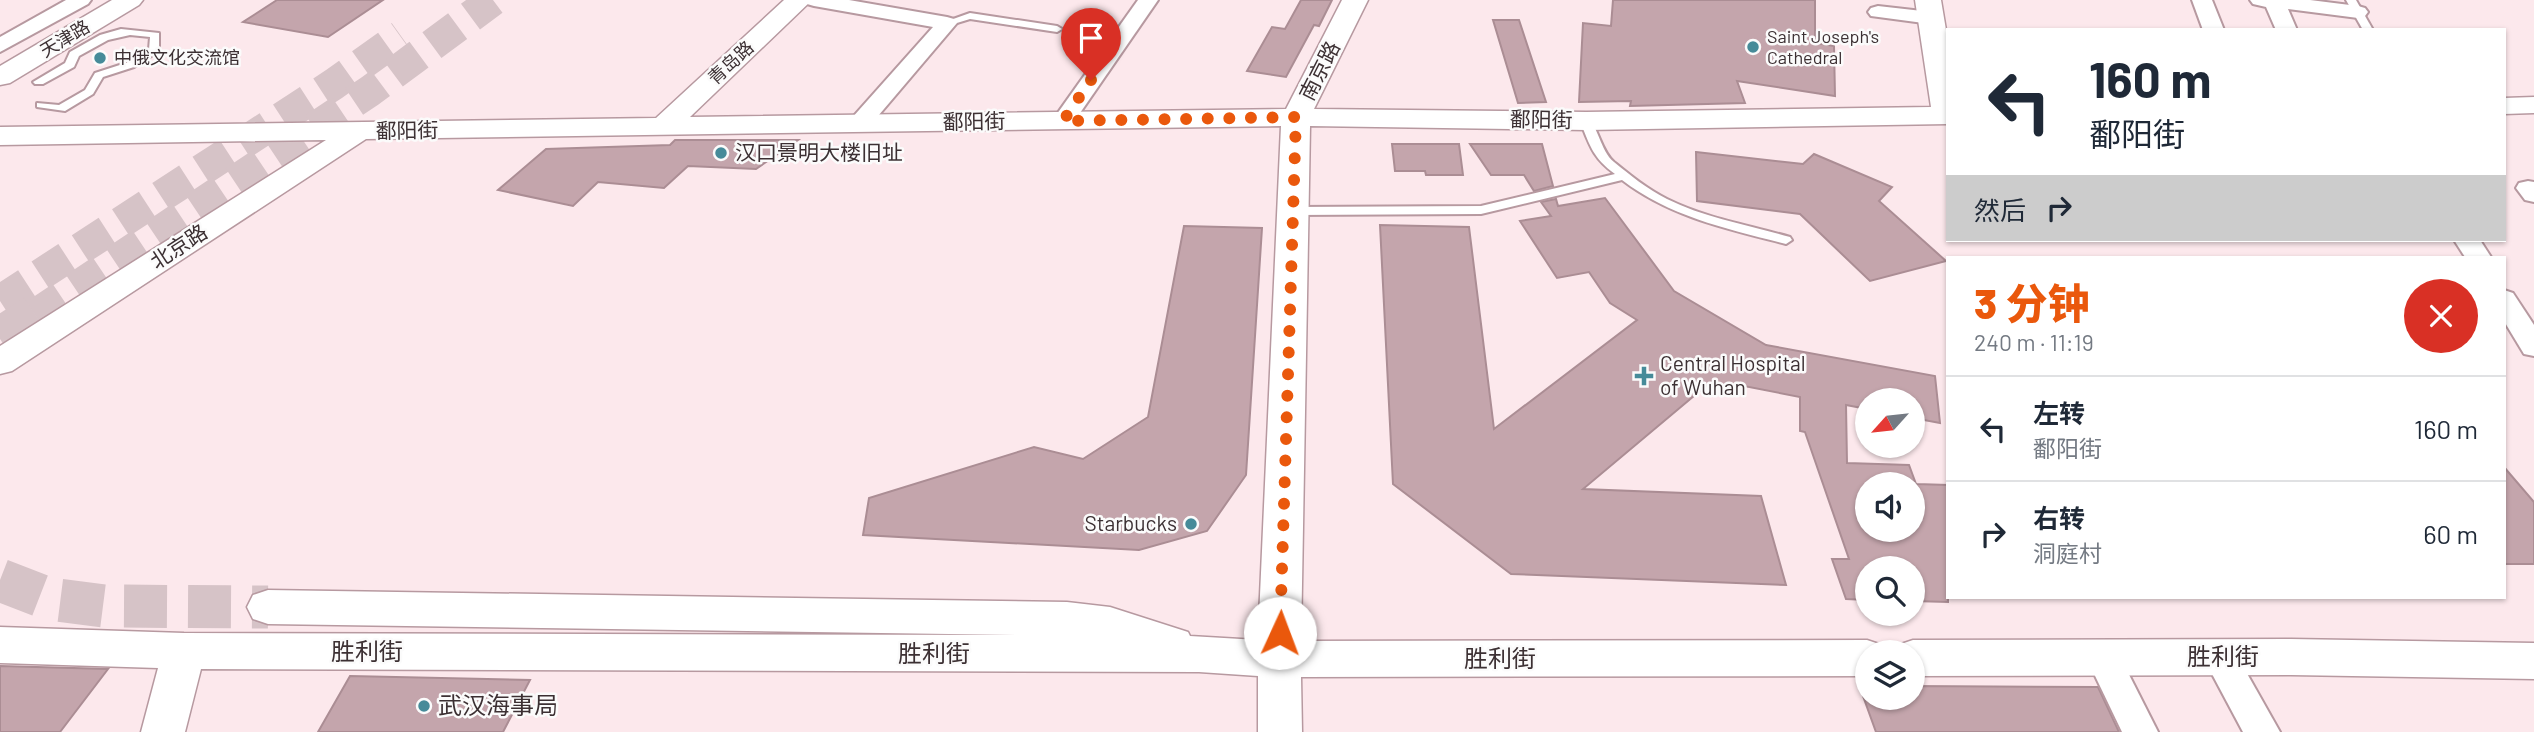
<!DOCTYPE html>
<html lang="zh">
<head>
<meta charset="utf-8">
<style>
	:root { --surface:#fff; --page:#f6f6f7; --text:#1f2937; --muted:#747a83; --line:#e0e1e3; --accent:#ea580c }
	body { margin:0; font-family:Barlow,"Noto Sans SC",sans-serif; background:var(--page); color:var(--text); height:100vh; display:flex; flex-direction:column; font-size:26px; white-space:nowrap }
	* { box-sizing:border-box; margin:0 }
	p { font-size:23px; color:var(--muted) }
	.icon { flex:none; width:38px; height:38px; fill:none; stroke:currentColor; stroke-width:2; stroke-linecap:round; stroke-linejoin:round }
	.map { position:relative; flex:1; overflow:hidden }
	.panel { position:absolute; left:1946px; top:256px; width:560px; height:343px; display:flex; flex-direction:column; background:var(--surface); border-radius:0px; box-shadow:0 2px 5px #0004 }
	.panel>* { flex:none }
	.guide { position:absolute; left:1946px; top:28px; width:560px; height:214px; border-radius:0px; box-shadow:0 2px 5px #0004; background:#fff; color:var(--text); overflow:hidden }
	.needle { width:46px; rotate:243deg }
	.fabs { position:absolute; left:1855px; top:388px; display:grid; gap:14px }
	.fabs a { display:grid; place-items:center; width:70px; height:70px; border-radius:50%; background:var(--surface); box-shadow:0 2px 5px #0004; font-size:35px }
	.pin { position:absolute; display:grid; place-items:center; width:60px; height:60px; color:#fff; margin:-72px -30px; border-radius:50% 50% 50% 0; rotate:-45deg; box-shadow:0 0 7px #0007 }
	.pin .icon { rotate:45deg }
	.me { position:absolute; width:77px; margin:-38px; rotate:2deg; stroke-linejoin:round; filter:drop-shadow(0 0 5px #0008) }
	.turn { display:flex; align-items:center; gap:24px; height:147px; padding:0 28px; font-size:32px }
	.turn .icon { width:91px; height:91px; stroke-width:2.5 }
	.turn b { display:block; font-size:49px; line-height:60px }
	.then { display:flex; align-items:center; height:66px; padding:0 28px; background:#0003; gap:14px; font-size:26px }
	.round { display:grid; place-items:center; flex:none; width:74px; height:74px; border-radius:37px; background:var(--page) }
	.head { display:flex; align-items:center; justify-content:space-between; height:119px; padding:0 28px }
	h1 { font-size:42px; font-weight:800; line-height:52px; color:var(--accent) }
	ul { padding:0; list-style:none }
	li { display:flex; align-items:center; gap:21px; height:105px; padding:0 28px; border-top:2px solid var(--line) }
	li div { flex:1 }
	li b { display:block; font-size:26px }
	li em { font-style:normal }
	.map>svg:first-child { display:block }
</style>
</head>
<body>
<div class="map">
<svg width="2534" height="732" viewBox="0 0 2534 732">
	<rect width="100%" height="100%" fill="#fce8ec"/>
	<g fill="#c4a5ac" stroke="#ab8d94" stroke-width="2" fill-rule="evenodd">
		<polygon points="277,0 383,0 328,37 243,22"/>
		<polygon points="1301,0 1332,0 1319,26 1314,25 1286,77 1247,71 1272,27 1285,29"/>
		<polygon points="1613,0 1815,0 1815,43 1834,46 1835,96 1737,81 1745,103 1630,106 1631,101 1579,102 1583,23 1611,26"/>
		<polygon points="1493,20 1519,20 1546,102 1518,103"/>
		<polygon points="675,140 798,140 756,169 688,166 664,188 598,182 573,206 498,190 546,149 670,145"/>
		<polygon points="1392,144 1459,144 1463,175 1426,175 1425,171 1395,171"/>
		<polygon points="1470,144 1542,144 1553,186 1534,191 1524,175 1491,175"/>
		<polygon points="1696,152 1803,164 1814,154 1892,187 1879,201 1946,261 1870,281 1800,214 1697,201"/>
		<path d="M1605 198 1674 291 1766 345 1935 376 1940 423 1913 418V401H1867V409L1846 405 1847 463 1909 465 1916 484 1948 485V602L1913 601V569H1867V600L1846 599 1832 559H1849L1805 432 1800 431V397L1734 384 1728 389 1713 380 1583 489 1761 496 1786 585 1511 574 1393 484 1380 225 1469 227 1494 429 1637 320 1610 303 1589 272 1557 278 1520 221 1551 216 1541 202 1556 199 1558 206ZM1867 485H1913V530H1867Z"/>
		<polygon points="1184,226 1262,228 1246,475 1207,531 1139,550 863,535 869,498 1034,447 1083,459 1148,417"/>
		<polygon points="2504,467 2534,502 2534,564 2504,564"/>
		<polygon points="0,666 108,669 60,732 0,732"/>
		<polygon points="350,676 530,680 503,732 318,732"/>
		<polygon points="1859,685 1867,686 1867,698 1913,698 1913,686 2098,687 2119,732 1876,732"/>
	</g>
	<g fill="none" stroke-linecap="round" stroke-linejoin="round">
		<g stroke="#d6c3c7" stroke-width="32" stroke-dasharray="32 16" stroke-linecap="butt">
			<polyline points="0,301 334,84 401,36"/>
			<polyline points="35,315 370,91 493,0"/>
		</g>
		<g stroke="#d6c3c7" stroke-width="43" stroke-dasharray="43 21" stroke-linecap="butt">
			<polyline points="0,339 38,314"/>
			<polyline points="0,580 49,599 104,606 268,607"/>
		</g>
		<defs>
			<g id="service">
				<polygon points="2346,0 2356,0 2373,30 2363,30"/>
				<polygon points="970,13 1057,26 1062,29 1057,32 970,19 947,26 942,23"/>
				<polygon points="121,29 159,33 159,51 134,67 103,77 93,94 65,111 37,107 37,103 59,105 85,90 95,73 126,63 149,50 150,37 130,35 108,40 79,56 74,67 43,84 35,84 33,82 65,63 70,52 100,35"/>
				<path d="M1586 118C1598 123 1600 151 1614 162 1630 175 1647 189 1667 199 1705 218 1749 225 1790 237L1792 240 1786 244C1728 229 1670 217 1622 180L1481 214 1294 215 1288 211 1294 207 1481 206 1615 174C1593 158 1590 146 1580 121Z"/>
			</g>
			<g id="minor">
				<polygon points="66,0 91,0 88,4 0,52 0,37"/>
				<polygon points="804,0 849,0 947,17 954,19 957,23 867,129 851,129 848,124 851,119 933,27 814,6 807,4"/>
				<polygon points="1138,0 1158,0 1071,126 1055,126 1052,121"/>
				<polygon points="2192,0 2212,0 2224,30 2203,30"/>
				<polygon points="2250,0 2310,0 2358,6 2365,8 2368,12 2365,16 2358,18 2288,9 2297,30 2276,30 2266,7 2253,4"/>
				<polygon points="1878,6 1931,12 1938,14 1941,18 1938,22 1931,24 1871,16 1868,12 1871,8"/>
				<polygon points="2528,181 2534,182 2534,202 2525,200 2516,188 2519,183"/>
				<polygon points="2454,240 2480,240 2491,257 2465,257"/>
				<polygon points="2504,290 2513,293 2534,325 2534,356 2524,354 2504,321"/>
				<polygon points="2103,643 2115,647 2158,732 2122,732 2086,657 2091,647"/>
				<polygon points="2220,643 2232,647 2280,732 2243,732 2203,657 2208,647"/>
			</g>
			<g id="tertiary">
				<polygon points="112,0 143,0 139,5 10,83 0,85 0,66"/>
				<polygon points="784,0 812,0 690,117 1286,109 1342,0 1368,0 1314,109 1586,112 1931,107 1915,0 1941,0 1948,42 1948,124 1586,130 1310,126 1301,641 1867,640 1882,645 1886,653 1867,653 1867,676 1301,677 1302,732 1258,732 1258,676 1199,672 201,669 185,732 141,732 158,668 0,663 0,627 184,633 1017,635 268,624 253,619 247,607 253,595 268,590 1067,602 1110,607 1188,632 1190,636 1258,640 1281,126 366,139 12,371 0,374 0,346 326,140 0,145 0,127 656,118"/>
				<polygon points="2534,97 2534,113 2504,114 2504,98"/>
				<polygon points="2291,639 2534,643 2534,679 2291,675 1913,676 1913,653 1894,653 1898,645 1913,640"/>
			</g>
		</defs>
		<use href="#service" stroke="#b799a0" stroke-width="4"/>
		<use href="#minor" stroke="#b799a0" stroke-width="4"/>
		<use href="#tertiary" stroke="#b799a0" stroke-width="3"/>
		<use href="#service" fill="#fff" fill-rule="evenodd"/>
		<use href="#minor" fill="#fff" fill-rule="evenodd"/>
		<use href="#tertiary" fill="#fff" fill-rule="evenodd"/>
	</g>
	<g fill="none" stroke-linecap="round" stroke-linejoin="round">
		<polyline stroke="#ea580c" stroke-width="12" stroke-dasharray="0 21.6" points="1091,80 1063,121 1296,117 1280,633"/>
	</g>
	<g fill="#468b99" stroke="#fbfbfb" stroke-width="2.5">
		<circle cx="1753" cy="47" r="7"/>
		<circle cx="100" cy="58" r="7"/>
		<circle cx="721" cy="153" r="7"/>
		<path d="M1640.5 365.5h7v7h7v7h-7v7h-7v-7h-7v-7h7z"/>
		<circle cx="1191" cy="524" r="7"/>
		<circle cx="424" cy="706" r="7"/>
	</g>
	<g text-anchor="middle" stroke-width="5" stroke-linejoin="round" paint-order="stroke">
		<g font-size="18" fill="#3c3033" stroke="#fbfbfb" text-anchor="start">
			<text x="1767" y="43">Saint Joseph's<tspan x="1767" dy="21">Cathedral</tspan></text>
			<text x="114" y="64">中俄文化交流馆</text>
		</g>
		<g font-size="18" fill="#3c3033" stroke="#fbfbfb">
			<text transform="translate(65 39) rotate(-31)" y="6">天津路</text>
			<text transform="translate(731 63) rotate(-43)" y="6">青岛路</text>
		</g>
		<g font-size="21" fill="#3c3033" stroke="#fbfbfb">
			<text transform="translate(1320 71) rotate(-63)" y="7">南京路</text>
			<text transform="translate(1541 120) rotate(1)" y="7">鄱阳街</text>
			<text transform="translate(974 122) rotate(-1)" y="7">鄱阳街</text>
			<text transform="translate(407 131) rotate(-1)" y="7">鄱阳街</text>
			<text transform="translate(179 247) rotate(-33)" y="7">北京路</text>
		</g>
		<g font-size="21" fill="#3c3033" stroke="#fbfbfb" text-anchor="start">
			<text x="735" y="160">汉口景明大楼旧址</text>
			<text x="1660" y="371">Central Hospital<tspan x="1660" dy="24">of Wuhan</tspan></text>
			<text x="1177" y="531" text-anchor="end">Starbucks</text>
		</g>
		<g font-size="24" fill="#3c3033" stroke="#fbfbfb">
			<text x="367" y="660">胜利街</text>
			<text x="934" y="662">胜利街</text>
			<text x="2223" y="665">胜利街</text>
			<text x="1500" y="667">胜利街</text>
		</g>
		<g font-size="24" fill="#3c3033" stroke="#fbfbfb" text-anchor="start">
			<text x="438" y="714">武汉海事局</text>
		</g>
	</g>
</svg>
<div class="fabs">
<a><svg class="needle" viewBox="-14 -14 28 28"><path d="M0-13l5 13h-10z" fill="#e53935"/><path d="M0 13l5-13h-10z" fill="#747a83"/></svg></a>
<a><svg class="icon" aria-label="sound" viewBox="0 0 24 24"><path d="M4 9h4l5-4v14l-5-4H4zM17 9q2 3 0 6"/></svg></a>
<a><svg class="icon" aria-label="search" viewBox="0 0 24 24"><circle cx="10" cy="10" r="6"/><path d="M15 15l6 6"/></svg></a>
<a><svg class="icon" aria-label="layers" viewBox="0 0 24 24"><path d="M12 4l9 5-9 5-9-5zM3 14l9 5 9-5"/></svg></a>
</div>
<div class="pin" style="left:1091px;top:80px;background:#d93025"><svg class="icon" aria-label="arrive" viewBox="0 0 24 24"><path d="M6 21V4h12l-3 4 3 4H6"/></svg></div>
<svg class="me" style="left:1280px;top:633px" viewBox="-20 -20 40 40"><circle r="19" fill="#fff"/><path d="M0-13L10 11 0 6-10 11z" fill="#ea580c"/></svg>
<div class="guide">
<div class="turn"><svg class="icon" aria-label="left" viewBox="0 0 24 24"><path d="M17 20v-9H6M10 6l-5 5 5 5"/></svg><div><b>160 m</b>鄱阳街</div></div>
<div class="then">然后<svg class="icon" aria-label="right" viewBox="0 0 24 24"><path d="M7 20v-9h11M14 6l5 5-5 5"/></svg></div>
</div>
<section class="panel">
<div class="head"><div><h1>3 分钟</h1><p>240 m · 11:19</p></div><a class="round" style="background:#d93025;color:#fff"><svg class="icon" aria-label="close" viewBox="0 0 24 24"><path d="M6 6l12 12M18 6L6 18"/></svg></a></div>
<ul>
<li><svg class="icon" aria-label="left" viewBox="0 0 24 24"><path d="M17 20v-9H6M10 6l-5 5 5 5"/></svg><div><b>左转</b><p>鄱阳街</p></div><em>160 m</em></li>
<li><svg class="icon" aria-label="right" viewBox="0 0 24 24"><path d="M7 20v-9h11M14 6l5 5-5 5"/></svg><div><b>右转</b><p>洞庭村</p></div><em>60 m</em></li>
</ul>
</section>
</div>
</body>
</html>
